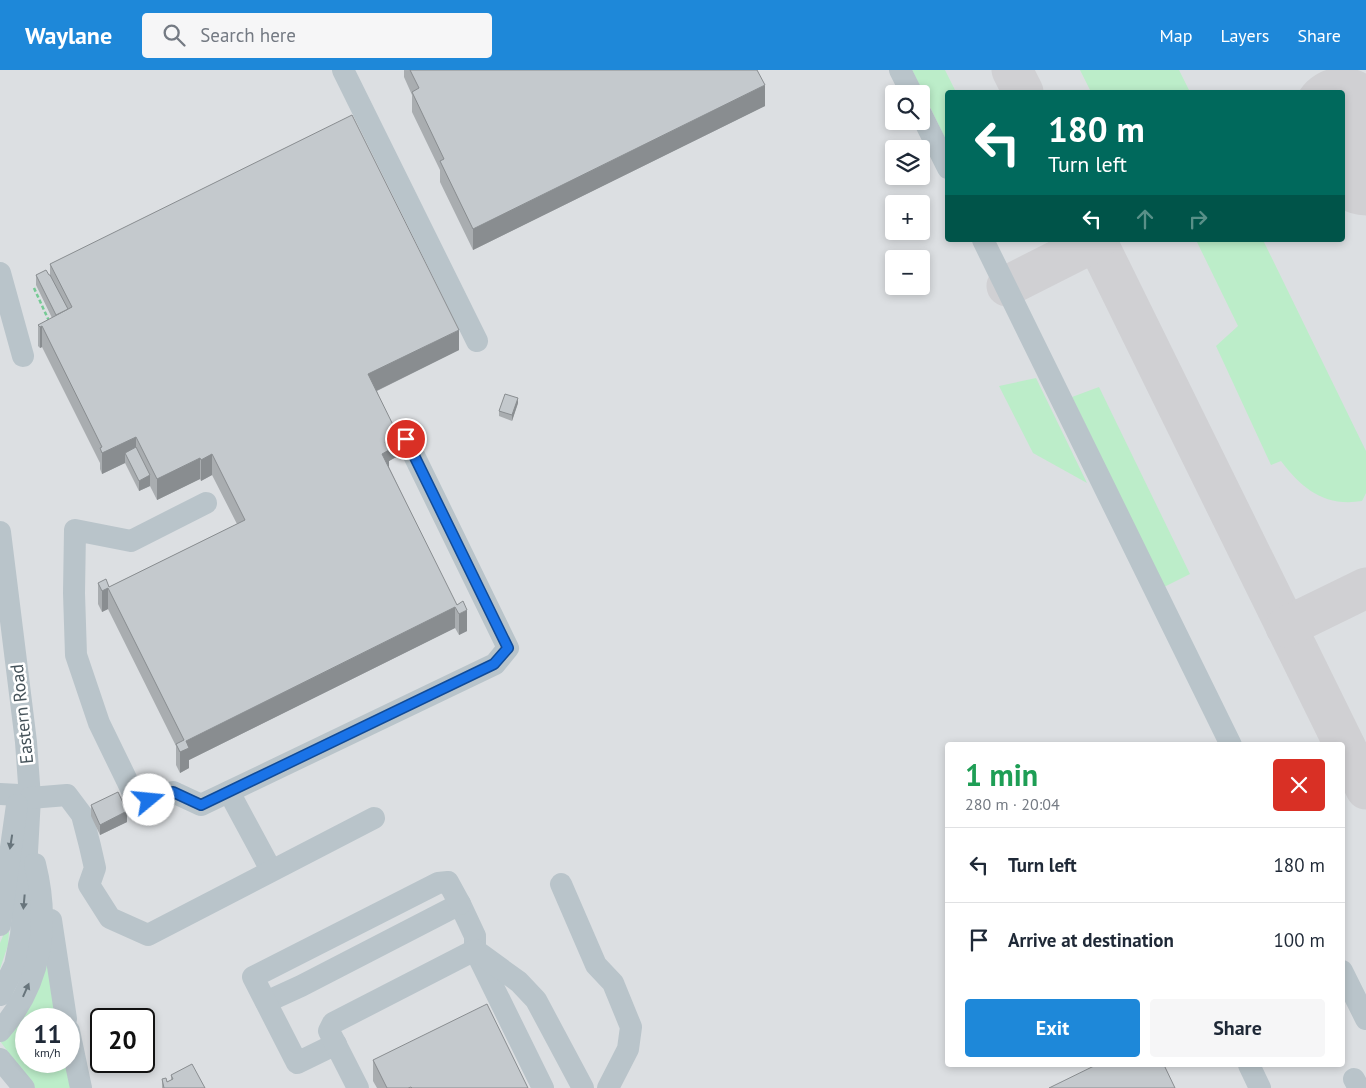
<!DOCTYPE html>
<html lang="en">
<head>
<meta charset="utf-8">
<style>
	:root { --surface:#fff; --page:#f6f6f7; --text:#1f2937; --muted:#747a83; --line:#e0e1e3; --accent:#1e88d9 }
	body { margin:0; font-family:"PT Sans",sans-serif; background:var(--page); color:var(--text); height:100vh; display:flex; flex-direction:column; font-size:19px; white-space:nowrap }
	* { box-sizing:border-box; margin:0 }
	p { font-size:16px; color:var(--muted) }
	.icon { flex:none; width:28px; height:28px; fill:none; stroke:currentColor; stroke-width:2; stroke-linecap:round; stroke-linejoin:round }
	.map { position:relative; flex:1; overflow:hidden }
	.side { position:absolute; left:945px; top:672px; width:400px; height:325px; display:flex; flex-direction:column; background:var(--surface); border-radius:5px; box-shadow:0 2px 8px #0003 }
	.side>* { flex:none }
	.top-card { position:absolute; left:945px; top:20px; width:400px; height:152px; border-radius:5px; box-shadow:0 2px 8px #0003; background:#00695c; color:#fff; overflow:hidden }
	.buttons { position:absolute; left:885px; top:15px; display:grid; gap:10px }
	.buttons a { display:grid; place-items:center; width:45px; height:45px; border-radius:5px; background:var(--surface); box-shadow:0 2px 8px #0003; font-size:25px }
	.speed { position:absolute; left:15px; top:938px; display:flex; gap:10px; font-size:25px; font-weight:700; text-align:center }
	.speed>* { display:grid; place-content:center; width:65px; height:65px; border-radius:50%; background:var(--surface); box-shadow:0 2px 8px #0003; line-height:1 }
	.speed small { font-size:12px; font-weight:400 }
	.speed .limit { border:2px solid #111; border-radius:8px; background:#fff; color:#111 }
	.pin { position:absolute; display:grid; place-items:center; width:42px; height:42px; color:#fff; margin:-21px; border:2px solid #fff; border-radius:50%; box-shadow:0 1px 5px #0007 }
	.me { position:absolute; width:55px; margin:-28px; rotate:73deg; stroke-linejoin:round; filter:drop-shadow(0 0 4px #0008) }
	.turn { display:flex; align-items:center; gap:18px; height:105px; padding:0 20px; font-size:22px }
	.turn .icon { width:65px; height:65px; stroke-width:2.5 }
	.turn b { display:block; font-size:35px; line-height:42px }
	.lanes { display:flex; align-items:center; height:48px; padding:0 20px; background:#0003; justify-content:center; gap:25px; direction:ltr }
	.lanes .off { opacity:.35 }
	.round { display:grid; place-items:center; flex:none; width:52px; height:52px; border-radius:5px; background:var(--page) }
	.headline { display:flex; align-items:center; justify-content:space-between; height:85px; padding:0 20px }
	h1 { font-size:30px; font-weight:700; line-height:38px; color:#1e9e55 }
	.action { display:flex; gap:10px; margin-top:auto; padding:10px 20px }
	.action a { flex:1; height:58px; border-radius:5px; background:var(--accent); color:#fff; font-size:20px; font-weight:700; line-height:58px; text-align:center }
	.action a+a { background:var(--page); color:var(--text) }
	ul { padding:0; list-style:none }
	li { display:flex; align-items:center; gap:15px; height:75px; padding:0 20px; border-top:1px solid var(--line) }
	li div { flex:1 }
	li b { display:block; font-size:19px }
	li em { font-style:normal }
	header { display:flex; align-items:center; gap:30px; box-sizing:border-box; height:70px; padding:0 25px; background:var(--accent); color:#fff }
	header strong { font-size:24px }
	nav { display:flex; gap:28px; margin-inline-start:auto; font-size:18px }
	.search { width:350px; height:45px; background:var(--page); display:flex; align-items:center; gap:12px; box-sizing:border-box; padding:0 18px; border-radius:5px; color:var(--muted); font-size:19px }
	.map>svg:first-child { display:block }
</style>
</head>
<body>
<header>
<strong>Waylane</strong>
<div class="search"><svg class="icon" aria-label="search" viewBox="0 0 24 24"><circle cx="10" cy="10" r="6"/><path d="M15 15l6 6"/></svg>Search here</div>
<nav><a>Map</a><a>Layers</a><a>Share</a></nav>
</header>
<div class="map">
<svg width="1366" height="1018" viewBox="0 0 1366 1018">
	<rect width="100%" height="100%" fill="#f0edee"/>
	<path fill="#dcdfe2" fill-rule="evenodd" d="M0 0H1366V1018H0ZM948 22H1342V170H948ZM894 24H921V51H894ZM894 79H921V106H894ZM894 134H921V161H894ZM894 189H921V216H894ZM948 675H1342V995H948ZM26 949H69V991H26ZM101 949H144V991H101Z"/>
	<g fill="#bcedc9">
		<polygon points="912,0 945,0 956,22 948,22 947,72"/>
		<polygon points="1080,0 1179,0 1190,22 1091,22"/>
		<path d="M1196 170H1263L1364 377 1366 381V423L1362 431C1325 437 1302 419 1281 391L1271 395 1216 276 1238 256Z"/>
		<polygon points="1036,308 1087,413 1033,383 999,316"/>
		<polygon points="1099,317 1190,504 1164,517 1072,327"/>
		<polygon points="5,861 9,862 8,875 0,899 0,873"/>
		<polygon points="45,894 49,894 60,949 26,949 26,991 69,991 74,1018 35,1018 0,971"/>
	</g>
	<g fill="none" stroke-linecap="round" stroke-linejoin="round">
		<g stroke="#d0d0d3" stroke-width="41">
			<polyline points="1012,0 1023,22"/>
			<polyline points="1096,170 1366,719"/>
			<polyline points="1007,216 1096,171"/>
			<polyline points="1286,557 1366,518"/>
		</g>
		<polyline stroke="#d0d0d3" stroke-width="101" points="1342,48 1366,95"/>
		<polyline stroke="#76ca95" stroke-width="2.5" stroke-dasharray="4 2.5" stroke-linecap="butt" points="34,218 49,251"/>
		<g stroke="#b9c4ca" stroke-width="22">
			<polyline points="343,0 477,271"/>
			<polyline points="900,0 912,24"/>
			<polyline points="921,44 948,98"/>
			<polyline points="983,170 1231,675"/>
			<polyline points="0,203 23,286"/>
			<polyline points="206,433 131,471 75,460 74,523 76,585 99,653 134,725 149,730 173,722 201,735 495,594 508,578 406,369"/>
			<polyline points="0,462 26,672 30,728 25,818 21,865 15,895 0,925"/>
			<polyline points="229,722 271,800"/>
			<polyline points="0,724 19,725"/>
			<polyline points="30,728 67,725 82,745 90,776 95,798 89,815 110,848 148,865 374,748"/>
			<polyline points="561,814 596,895 613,913 631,957 628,979 608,1018"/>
			<polyline points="51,850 66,949"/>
			<polyline points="0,855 17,735"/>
			<polyline points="1342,901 1366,949"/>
			<polyline points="266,932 301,916 460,834 475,866 475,880 543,1018"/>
			<path d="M0 961C42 913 50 854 35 794"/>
			<polyline points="69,961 81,1018"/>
			<polyline points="336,974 297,993 253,907 438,813 448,812 460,834"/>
			<polyline points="0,989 24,1018"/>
			<polyline points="1249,995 1260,1018"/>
			<polyline points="1354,1009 1359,1018"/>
			<polyline points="358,1018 329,961 333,953 475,880 519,912 536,930 583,1018"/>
		</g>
	</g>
	<g fill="#a9adb0">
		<polygon points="404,0 757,0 765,36 473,180 440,112 440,100 412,42 412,25 404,7"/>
		<polygon points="50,194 459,280 377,321 398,386 389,391 389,397 467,561 459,565 455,558 189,690 189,698 180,703 176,695 176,676 108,539 102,542 98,534 98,513 109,517 237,454 212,405 201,411 200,409 157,430 150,416 139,421 125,393 102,404 100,399 100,393 42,277 40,278 38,276 38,255 52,248 36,215 36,205 50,205"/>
		<polygon points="518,333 512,351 499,346 499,341"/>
		<polygon points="91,735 127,752 100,765 91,746"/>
		<polygon points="373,990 528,1018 377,1018 373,1011"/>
		<polygon points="171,1005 205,1018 162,1018 162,1009 167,1012 171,1010"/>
	</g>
	<g fill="#898d90">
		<polygon points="765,15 765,36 473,180 473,159"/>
		<polygon points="42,256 42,277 40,278 40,257"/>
		<polygon points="459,260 459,280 368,325 368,304"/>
		<polygon points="518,328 518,333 512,351 512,345"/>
		<polygon points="398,365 398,386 389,391 389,401 382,384 385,372"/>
		<polygon points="136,367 136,388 125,383 125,393 102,404 102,383"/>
		<polygon points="212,384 212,405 201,411 201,390"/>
		<polygon points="200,388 200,409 157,430 157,409"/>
		<polygon points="150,405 150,416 139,421 139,411"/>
		<polygon points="108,518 108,539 102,542 102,521"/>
		<polygon points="455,537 455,558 189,690 189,698 180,703 180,682 186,671"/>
		<polygon points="467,540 467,561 459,565 459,544"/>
		<polygon points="127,741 127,752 100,765 100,755"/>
	</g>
	<g fill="#c4c9cd" stroke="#898d90">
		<polygon points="410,0 757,0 765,15 473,159 440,91 444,89 412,22 419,18"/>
		<polygon points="352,45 459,260 368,304 398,365 385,372 389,380 382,384 457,535 463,531 467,540 459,544 455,537 186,671 189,678 180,682 176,674 184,670 108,518 102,521 98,513 106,509 109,517 245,450 212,384 201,390 200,388 157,409 136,367 102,383 100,378 102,377 42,256 40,257 38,255 72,237 50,194"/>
		<polygon points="46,200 49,205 50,205 68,239 56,245 36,205"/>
		<polygon points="505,324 518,328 512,345 499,341"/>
		<polygon points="136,377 150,405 139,411 125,383"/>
		<polygon points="118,722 127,741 100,755 91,735"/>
		<polygon points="487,934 528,1018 412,1018 411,1017 408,1018 387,1018 373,990"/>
		<polygon points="192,994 205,1018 164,1018 162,1009 166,1008 167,1012 173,1009 171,1005"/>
		<polygon points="1096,995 1164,995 1175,1018 1049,1018"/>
	</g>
	<defs><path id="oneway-solid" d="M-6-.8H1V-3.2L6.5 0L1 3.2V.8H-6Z" transform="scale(1.25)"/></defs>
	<g fill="#68757c">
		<use href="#oneway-solid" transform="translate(11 772) rotate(99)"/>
		<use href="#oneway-solid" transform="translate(24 832) rotate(95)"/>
		<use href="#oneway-solid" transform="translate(26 920) rotate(-66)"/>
	</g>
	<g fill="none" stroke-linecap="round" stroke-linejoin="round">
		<defs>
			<polyline id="route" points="149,730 173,722 201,735 494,594 508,578 406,369"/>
		</defs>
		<use href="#route" stroke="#114b97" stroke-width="12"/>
		<use href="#route" stroke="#1a73e8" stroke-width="9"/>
	</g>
	<g text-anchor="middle" stroke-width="5" stroke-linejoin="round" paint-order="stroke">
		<g font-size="18" fill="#46535a" stroke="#fff">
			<text transform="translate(22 644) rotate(-96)" y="6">Eastern Road</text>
		</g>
	</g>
</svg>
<div class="buttons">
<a><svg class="icon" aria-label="search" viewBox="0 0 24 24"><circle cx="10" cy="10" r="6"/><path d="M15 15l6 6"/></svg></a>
<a><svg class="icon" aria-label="layers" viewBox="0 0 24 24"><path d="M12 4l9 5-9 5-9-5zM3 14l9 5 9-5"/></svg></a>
<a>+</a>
<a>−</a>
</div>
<div class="speed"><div>11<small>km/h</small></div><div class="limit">20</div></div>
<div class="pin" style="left:406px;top:369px;background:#d93025"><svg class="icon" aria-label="arrive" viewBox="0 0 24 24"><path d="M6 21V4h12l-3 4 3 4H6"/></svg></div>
<svg class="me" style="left:149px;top:730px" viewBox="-20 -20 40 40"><circle r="19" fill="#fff"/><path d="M0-13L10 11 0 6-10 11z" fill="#1a73e8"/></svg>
<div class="top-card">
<div class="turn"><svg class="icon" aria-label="left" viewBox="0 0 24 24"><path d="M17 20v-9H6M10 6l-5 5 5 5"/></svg><div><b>180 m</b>Turn left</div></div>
<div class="lanes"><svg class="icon" aria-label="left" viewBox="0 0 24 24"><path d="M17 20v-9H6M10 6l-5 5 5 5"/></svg><svg class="icon off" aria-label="ahead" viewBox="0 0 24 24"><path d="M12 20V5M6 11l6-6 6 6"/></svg><svg class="icon off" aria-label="right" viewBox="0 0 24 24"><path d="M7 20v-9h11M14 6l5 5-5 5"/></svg></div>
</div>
<section class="side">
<div class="headline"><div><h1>1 min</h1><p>280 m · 20:04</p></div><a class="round" style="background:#d93025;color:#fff"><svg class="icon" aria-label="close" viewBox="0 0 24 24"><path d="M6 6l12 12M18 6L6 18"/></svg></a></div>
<ul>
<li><svg class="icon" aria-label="left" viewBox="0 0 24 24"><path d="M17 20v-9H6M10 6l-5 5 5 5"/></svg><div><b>Turn left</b></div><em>180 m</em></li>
<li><svg class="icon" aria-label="arrive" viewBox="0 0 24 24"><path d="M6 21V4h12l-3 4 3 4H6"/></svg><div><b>Arrive at destination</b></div><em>100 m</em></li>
</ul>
<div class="action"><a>Exit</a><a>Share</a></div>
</section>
</div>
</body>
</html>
